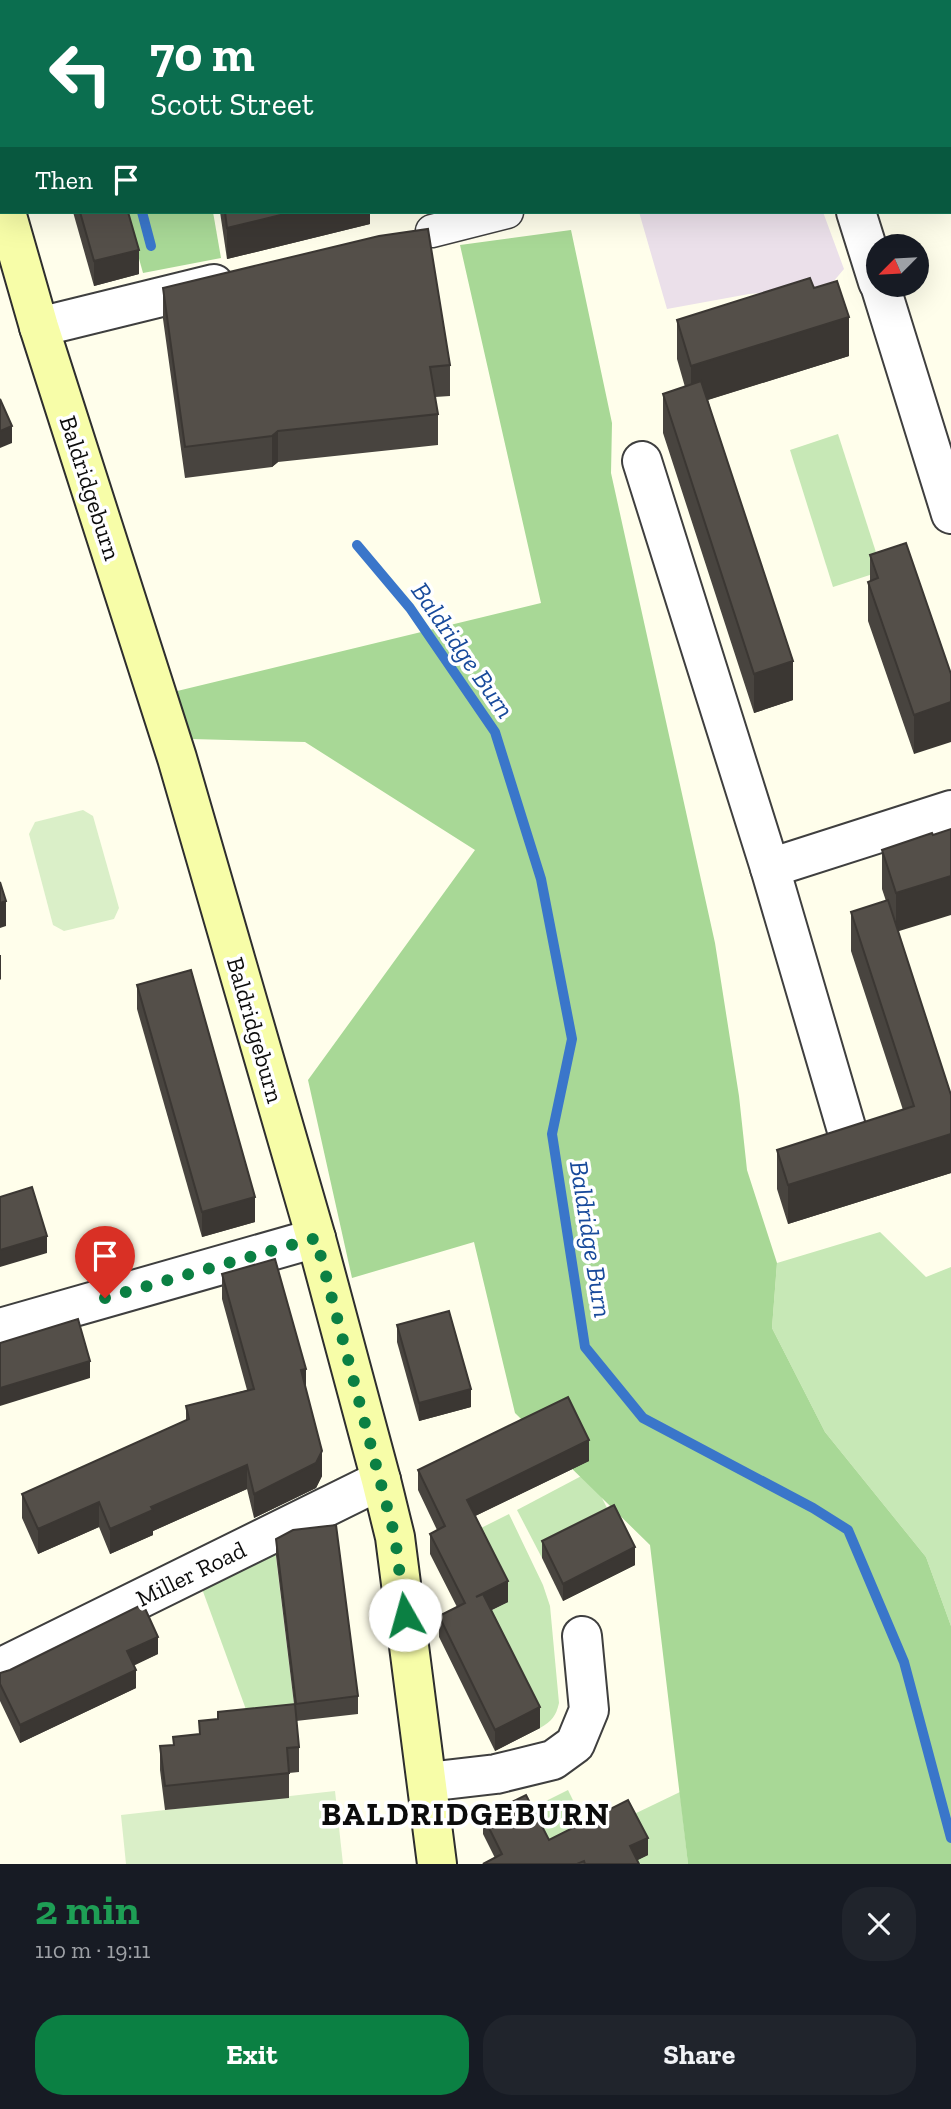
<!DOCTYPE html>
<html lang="en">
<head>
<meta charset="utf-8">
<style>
	:root { --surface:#171b24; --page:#20242c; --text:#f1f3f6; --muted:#9ea1a6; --accent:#0b8043 }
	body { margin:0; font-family:"Zilla Slab",serif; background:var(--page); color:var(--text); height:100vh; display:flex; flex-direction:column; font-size:26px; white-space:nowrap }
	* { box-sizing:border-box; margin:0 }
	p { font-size:23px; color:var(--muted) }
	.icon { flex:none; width:38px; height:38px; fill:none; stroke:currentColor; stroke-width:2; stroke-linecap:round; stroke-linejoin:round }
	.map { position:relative; height:1864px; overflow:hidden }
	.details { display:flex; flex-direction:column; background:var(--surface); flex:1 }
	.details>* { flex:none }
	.top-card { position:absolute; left:0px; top:0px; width:952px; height:214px; box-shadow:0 7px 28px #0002; background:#0b6e4f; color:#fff; overflow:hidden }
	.needle { width:46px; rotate:246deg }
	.fabs { position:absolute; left:866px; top:234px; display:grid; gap:14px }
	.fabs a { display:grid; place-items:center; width:63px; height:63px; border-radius:50%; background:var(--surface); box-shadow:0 7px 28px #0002; font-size:35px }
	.pin { position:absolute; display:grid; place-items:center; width:60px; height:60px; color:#fff; margin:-72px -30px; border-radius:50% 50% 50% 0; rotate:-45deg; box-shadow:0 0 7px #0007 }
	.pin .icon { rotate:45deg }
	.me { position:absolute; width:77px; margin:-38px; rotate:353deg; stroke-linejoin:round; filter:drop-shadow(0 0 5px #0008) }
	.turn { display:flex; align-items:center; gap:24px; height:147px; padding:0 35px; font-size:32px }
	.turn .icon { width:91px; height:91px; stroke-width:2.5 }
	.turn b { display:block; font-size:49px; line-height:60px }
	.then { display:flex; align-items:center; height:66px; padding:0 35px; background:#0003; gap:14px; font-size:26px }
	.round { display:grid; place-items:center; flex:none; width:74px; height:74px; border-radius:28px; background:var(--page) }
	.head { display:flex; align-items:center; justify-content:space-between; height:119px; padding:0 35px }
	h1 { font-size:42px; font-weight:700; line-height:52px; color:#1e9e55 }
	.primary-button { display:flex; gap:14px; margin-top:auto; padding:14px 35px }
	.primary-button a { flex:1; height:80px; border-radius:28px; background:var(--accent); color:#fff; font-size:28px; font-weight:700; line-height:80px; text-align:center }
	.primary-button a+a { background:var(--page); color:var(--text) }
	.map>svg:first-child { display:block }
</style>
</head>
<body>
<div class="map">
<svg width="951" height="1864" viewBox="0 0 951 1864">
	<rect width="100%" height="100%" fill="#fffeeb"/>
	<polygon fill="#ebe0ea" points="639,212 823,212 844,269 833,282 809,289 749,294 667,309"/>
	<g fill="#c7e8b6">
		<polygon points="838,434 882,571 833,587 790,450"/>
		<polygon points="880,1232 926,1277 951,1267 951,1626 926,1557 825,1432 772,1328 777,1263"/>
		<polygon points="589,1472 614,1522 542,1558 517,1510"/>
		<path d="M509 1514 543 1585 550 1606 559 1703C556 1716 552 1721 540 1728L483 1615 507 1602 473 1532Z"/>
		<polygon points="275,1550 296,1721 252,1726 201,1586"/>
		<polygon points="568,1790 587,1829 528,1864 526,1811"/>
		<polygon points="680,1792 688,1864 630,1864 628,1817"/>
	</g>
	<g fill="#a8d896">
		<polygon points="126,212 213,212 221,258 143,273"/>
		<polygon points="571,230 612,423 611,473 715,943 739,1096 747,1170 777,1263 772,1328 825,1432 926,1557 951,1626 951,1864 688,1864 650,1545 515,1413 474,1242 352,1278 308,1080 475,850 305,742 192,739 173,692 541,603 460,245"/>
	</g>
	<g fill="#daefc8">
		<polygon points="83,810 93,816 119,908 114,919 64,931 53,925 29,834 35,822"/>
		<polygon points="335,1791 343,1864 126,1864 121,1815"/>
	</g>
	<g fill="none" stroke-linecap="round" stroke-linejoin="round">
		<g stroke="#3a76ca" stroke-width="10">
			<polyline points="87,0 87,2"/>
			<polyline points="142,212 151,246"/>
			<polyline points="357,545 410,608 495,732 541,879 572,1039 552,1134 585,1347 643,1418 813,1508 848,1530 904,1662 951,1838"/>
		</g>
		<defs>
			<polyline id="pedestrian" points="432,231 507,212"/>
			<g id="minor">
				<polyline points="786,0 787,2"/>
				<polyline points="950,66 951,65"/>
				<polyline points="856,212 878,282"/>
				<polyline points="880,285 951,514"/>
				<polyline points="39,327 214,284"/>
				<polyline points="642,461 770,868 848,1134"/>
				<polyline points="770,868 951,810"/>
				<polyline points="0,1328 316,1238"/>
				<polyline points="0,1668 381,1480"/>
				<polyline points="427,1782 496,1774 553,1760 575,1744 589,1710 582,1636"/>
			</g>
			<polyline id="secondary" points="6,212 39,327 177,758 316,1238 381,1480 395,1537 437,1864"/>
		</defs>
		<use href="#pedestrian" stroke="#3f3f3f" stroke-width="35"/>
		<use href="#minor" stroke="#3f3f3f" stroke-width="42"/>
		<use href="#secondary" stroke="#2e2e2e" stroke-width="42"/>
		<use href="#pedestrian" stroke="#fff" stroke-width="32"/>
		<use href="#minor" stroke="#fff" stroke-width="38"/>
		<use href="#secondary" stroke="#f7fda8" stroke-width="38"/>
	</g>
	<g fill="#48443f">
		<polygon points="3,0 67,0 68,2 3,2"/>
		<polygon points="807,0 951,0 951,44 950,2 807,2"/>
		<polygon points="950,99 951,100 951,169 950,167"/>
		<polygon points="73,212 128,212 139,274 94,286"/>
		<polygon points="220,212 370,212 370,224 227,259"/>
		<polygon points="163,288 450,365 450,396 435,397 438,414 438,445 278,462 272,467 185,478 163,319"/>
		<polygon points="677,320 849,356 708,400 793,700 754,713 663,433 663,394 685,387 677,359"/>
		<polygon points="870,555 951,674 914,754 868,621 868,582 870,581"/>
		<polygon points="932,833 898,932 951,1095 951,1173 788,1224 777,1189 777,1150 903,1110 851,951 851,912 886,901 882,889 882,850"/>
		<polygon points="137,985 255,1222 202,1237 137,1009"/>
		<polygon points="222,1274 306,1388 322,1476 316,1488 254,1518 247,1489 153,1531 153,1535 110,1554 99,1527 38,1554 22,1518 22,1494 186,1420 186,1406 247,1390 222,1299"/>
		<polygon points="397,1325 471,1407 419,1421 397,1342"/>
		<polygon points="589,1461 475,1516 508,1602 491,1610 540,1728 495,1751 439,1637 439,1616 457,1607 430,1554 430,1534 437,1530 418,1490 418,1470"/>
		<polygon points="276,1539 358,1696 358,1714 296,1721 299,1747 299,1772 289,1773 289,1798 165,1810 160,1770 160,1746 173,1745 199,1735 199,1721 218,1719 294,1704 276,1556"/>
		<polygon points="542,1541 635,1565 563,1601 542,1558"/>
		<polygon points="158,1654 133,1665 136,1688 20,1743 0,1701 0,1673"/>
		<polygon points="483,1816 549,1840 648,1855 637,1860 639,1864 483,1864 495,1858 483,1834"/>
	</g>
	<g fill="#3b3733">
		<polygon points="293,212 370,212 370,224 227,259 227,228"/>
		<polygon points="139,250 139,274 94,286 94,261"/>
		<polygon points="849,317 849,356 691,405 691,366"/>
		<polygon points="12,426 12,443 0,448 0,431"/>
		<polygon points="278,431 278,462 272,467 272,436"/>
		<polygon points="793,661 793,700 754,713 754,674"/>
		<polygon points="951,702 951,742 914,754 914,715"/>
		<polygon points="951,876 951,915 896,932 896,893"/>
		<polygon points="6,901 6,926 0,928 0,903"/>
		<polygon points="0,955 1,955 1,979 0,980"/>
		<polygon points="951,1134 951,1173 788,1224 788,1185"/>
		<polygon points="255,1197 255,1222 202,1237 202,1212"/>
		<polygon points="47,1236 47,1253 0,1267 0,1250"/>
		<polygon points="90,1361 90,1378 0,1406 0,1388"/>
		<polygon points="306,1369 306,1394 301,1370"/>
		<polygon points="471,1389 471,1407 419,1421 419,1403"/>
		<polygon points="589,1440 589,1461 467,1520 467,1500"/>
		<polygon points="322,1451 322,1476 316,1488 254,1518 254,1494"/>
		<polygon points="247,1465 247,1489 153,1531 153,1535 110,1554 110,1529 151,1507"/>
		<polygon points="99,1502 99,1527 38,1554 38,1529"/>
		<polygon points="635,1547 635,1565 563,1601 563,1584"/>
		<polygon points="508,1581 508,1602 476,1618 476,1597"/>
		<polygon points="158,1637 158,1654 127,1669 127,1651"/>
		<polygon points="136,1670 136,1688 20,1743 20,1725"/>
		<polygon points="540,1707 540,1728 495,1751 495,1730"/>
		<polygon points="648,1838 648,1855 630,1864 630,1846"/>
	</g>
	<g fill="#544f49" stroke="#3b3733" stroke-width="2">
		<polygon points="18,0 67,0 68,2 19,2"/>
		<polygon points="191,0 320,0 320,2 192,2"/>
		<polygon points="816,0 951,0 951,13 950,2 816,2"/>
		<polygon points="950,99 951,100 951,138 950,136"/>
		<polygon points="80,212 128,212 139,250 94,261"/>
		<polygon points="225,212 293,212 227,228"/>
		<polygon points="428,229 450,365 430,367 438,414 278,431 272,436 185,447 163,288 379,236"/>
		<polygon points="810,278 814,288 837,281 849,317 691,366 677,320"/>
		<polygon points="701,381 793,661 754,674 663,394"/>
		<polygon points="0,399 12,426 0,431"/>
		<polygon points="906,543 951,674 951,702 914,715 868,582 878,578 870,555"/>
		<polygon points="951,829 951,876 896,893 882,850 932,833 933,835"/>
		<polygon points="0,882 6,901 0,903"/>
		<polygon points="888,900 951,1095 951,1134 788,1185 777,1150 914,1106 851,912"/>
		<polygon points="191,970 255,1197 202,1212 137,985"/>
		<polygon points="32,1187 47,1236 0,1250 0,1197"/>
		<polygon points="275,1259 306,1369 301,1370 322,1451 316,1463 254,1494 247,1465 151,1507 153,1510 110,1529 99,1502 38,1529 22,1494 189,1419 186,1406 254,1389 222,1274"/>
		<polygon points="449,1311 471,1389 419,1403 397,1325"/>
		<polygon points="78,1319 90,1361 0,1388 0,1343"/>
		<polygon points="568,1397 589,1440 467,1500 508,1581 476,1597 483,1594 540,1707 495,1730 439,1616 465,1603 430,1534 445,1526 418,1470"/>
		<polygon points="614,1505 635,1547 563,1584 542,1541"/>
		<polygon points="336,1525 358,1696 296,1704 276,1539 293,1530"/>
		<polygon points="143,1604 158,1637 127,1651 136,1670 20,1725 0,1684 0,1673 10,1670"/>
		<polygon points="295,1704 299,1747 287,1748 289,1773 165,1786 160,1746 174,1745 173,1737 200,1734 199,1721 218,1719 218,1712"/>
		<polygon points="526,1795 549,1840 628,1800 648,1838 630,1846 639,1864 585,1864 584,1861 577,1864 483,1864 502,1854 483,1816"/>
	</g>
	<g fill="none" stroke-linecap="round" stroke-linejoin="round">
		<polyline stroke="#0b8043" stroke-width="12" stroke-dasharray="0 21.6" points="105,1298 316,1238 395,1537 405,1615"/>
	</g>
	<g text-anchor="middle" stroke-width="7" stroke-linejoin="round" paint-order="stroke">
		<g font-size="24" fill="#0c0c0c" stroke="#fff">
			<text transform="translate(90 488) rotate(72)" y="8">Baldridgeburn</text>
			<text transform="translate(255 1030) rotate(74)" y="8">Baldridgeburn</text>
			<text transform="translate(191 1574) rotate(-26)" y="8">Miller Road</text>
		</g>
		<g font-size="26" font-style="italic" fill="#184a9b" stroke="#fff">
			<text transform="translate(463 650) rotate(55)" y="9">Baldridge Burn</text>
			<text transform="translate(591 1239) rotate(81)" y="9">Baldridge Burn</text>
		</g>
		<g font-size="32" font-weight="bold" letter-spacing="2" fill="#0c0c0c" stroke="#fff">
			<text x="466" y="1825">BALDRIDGEBURN</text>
		</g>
	</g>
</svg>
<div class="fabs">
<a><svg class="needle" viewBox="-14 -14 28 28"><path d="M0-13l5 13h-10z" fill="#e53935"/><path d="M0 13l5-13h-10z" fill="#9ea1a6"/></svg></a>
</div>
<div class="pin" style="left:105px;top:1298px;background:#d93025"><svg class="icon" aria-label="arrive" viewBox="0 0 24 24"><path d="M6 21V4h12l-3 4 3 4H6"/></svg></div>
<svg class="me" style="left:405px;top:1615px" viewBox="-20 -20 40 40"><circle r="19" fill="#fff"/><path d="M0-13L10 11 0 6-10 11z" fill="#0b8043"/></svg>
<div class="top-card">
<div class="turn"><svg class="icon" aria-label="left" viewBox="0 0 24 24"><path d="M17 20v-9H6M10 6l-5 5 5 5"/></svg><div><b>70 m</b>Scott Street</div></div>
<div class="then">Then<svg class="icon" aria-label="arrive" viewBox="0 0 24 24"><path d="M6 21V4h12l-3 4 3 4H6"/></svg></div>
</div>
</div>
<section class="details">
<div class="head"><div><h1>2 min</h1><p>110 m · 19:11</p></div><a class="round"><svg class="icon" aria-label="close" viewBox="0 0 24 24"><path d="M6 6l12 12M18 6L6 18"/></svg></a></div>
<div class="primary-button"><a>Exit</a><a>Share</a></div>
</section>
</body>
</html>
